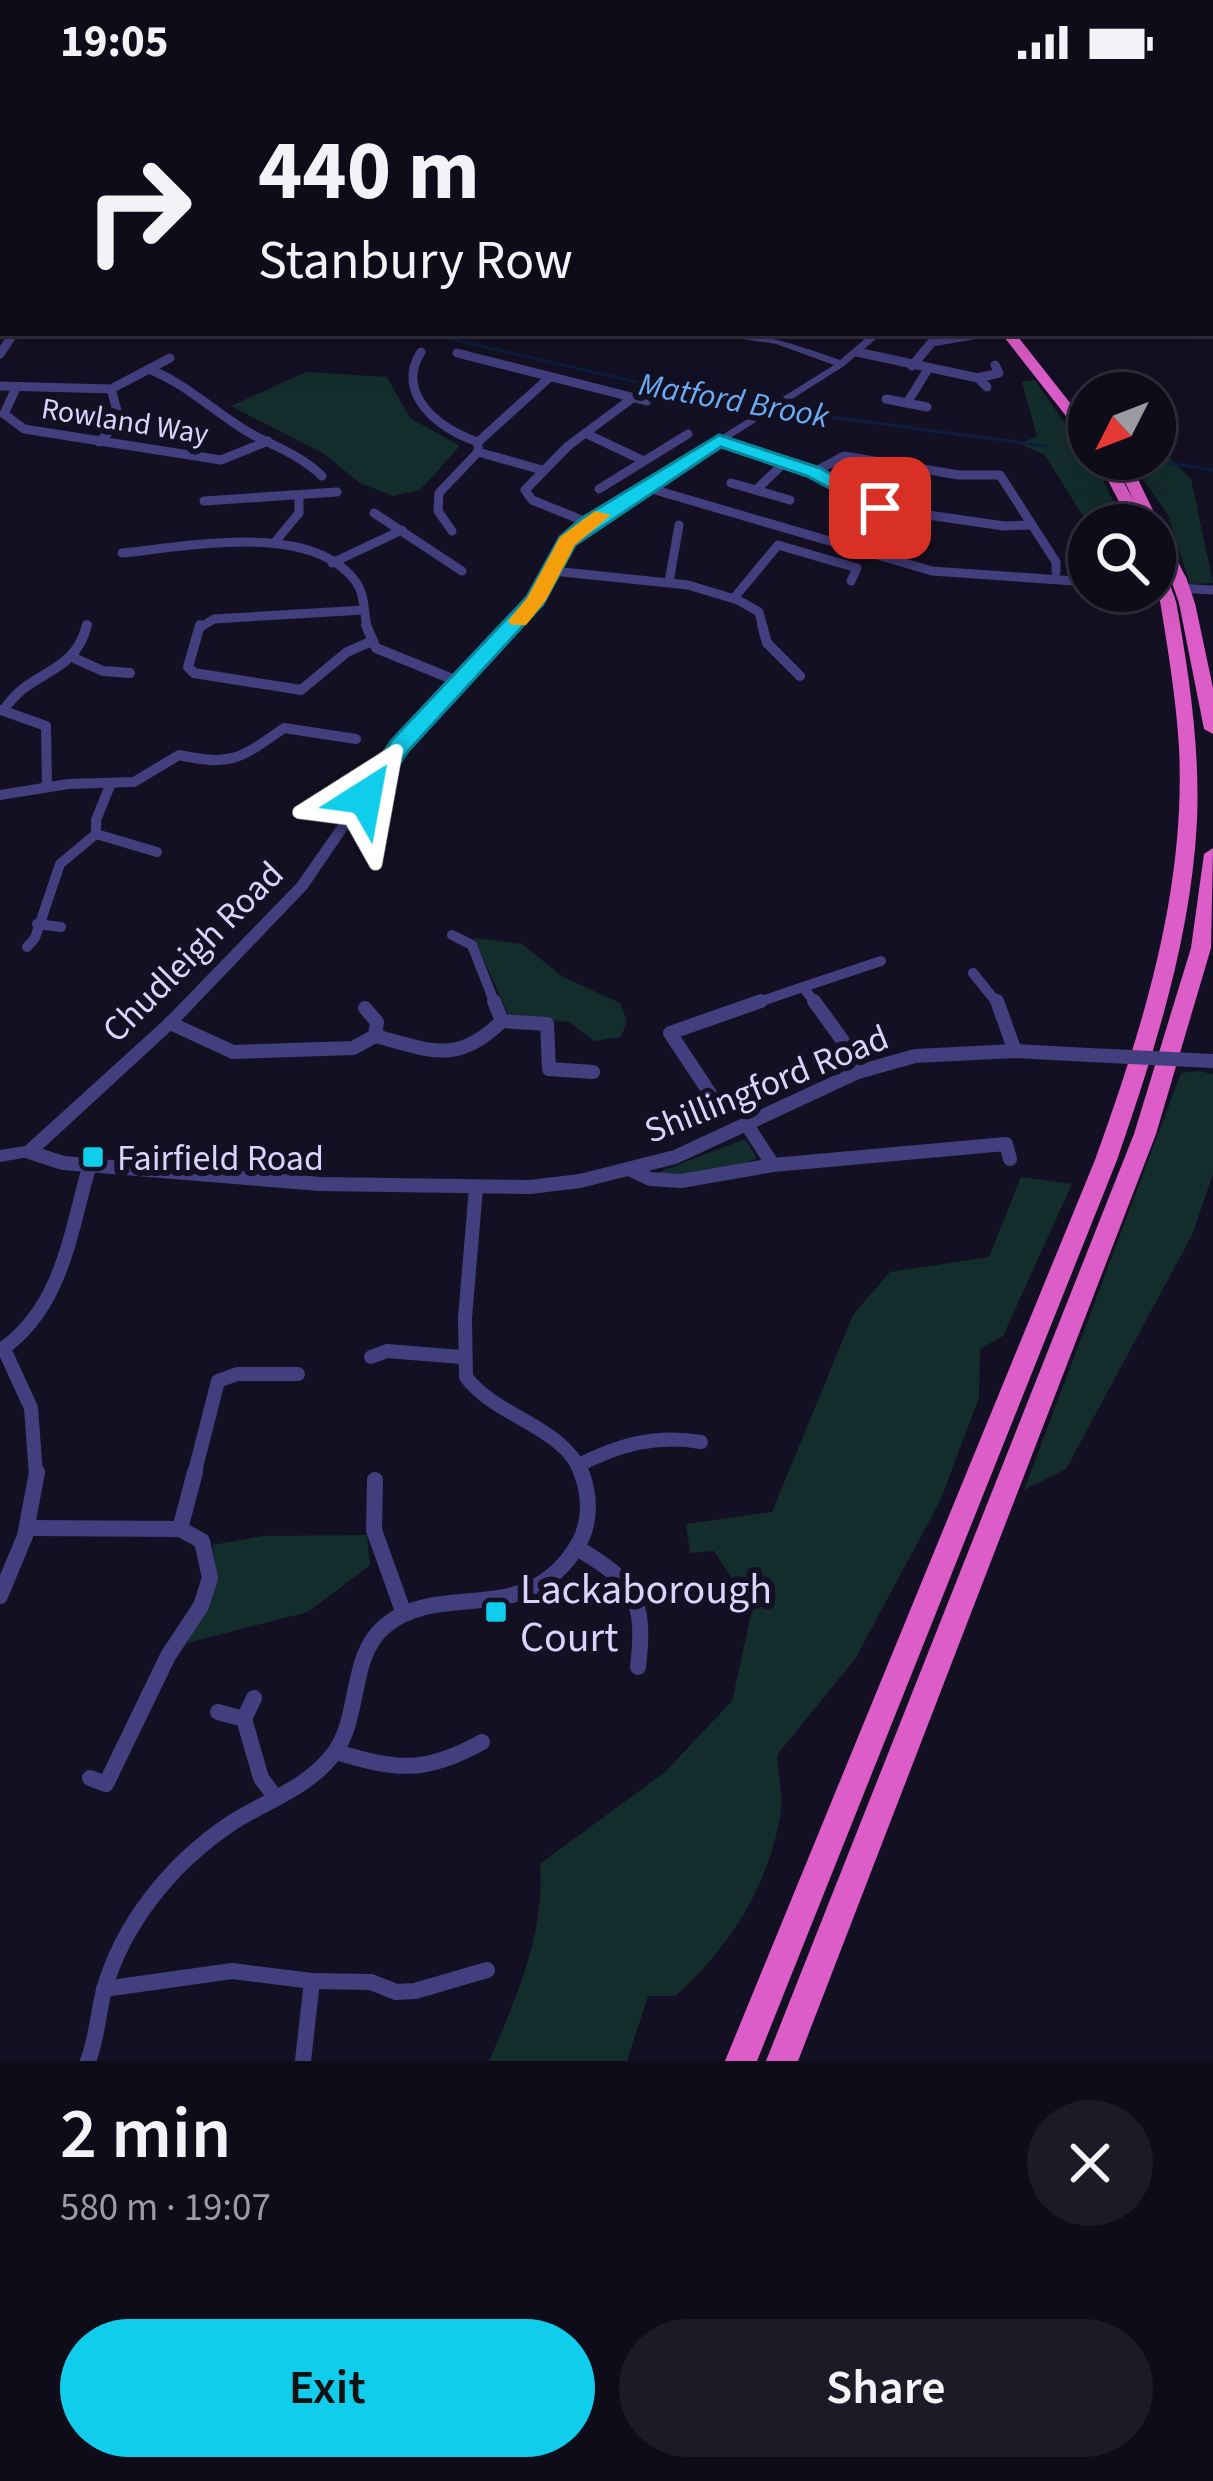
<!DOCTYPE html>
<html lang="en">
<head>
<meta charset="utf-8">
<style>
	:root { --surface:#0f0c1a; --page:#1d1a27; --text:#f1f3f6; --muted:#9b9ba2; --line:#2f2c39; --accent:#10cdec }
	body { margin:0; font-family:"Source Sans 3",sans-serif; background:var(--page); color:var(--text); height:100vh; display:flex; flex-direction:column; font-size:45px; white-space:nowrap }
	* { box-sizing:border-box; margin:0 }
	p { font-size:39px; color:var(--muted) }
	.icon { flex:none; width:66px; height:66px; fill:none; stroke:currentColor; stroke-width:2; stroke-linecap:round; stroke-linejoin:round }
	.map { position:relative; height:1977px; overflow:hidden }
	.sheet { display:flex; flex-direction:column; background:var(--surface); flex:1 }
	.sheet>* { flex:none }
	.banner { position:absolute; left:0px; top:0px; width:1215px; height:252px; box-shadow:0 12px 48px #0002,0 0 0 3px var(--line); background:#0f0c1a; color:var(--text); overflow:hidden }
	.needle { width:78px; rotate:228deg }
	.tools { position:absolute; left:1068px; top:288px; display:grid; gap:24px }
	.tools a { display:grid; place-items:center; width:108px; height:108px; border-radius:50%; background:var(--surface); box-shadow:0 12px 48px #0002,0 0 0 3px var(--line); font-size:60px }
	.pin { position:absolute; display:grid; place-items:center; width:102px; height:102px; color:#fff; margin:-51px; border-radius:24px; box-shadow:0 6px 18px #0006 }
	.me { position:absolute; width:132px; margin:-66px; rotate:34deg; stroke-linejoin:round; filter:drop-shadow(0 0 9px #0008) }
	.turn { display:flex; align-items:center; gap:42px; height:252px; padding:0 60px; font-size:54px }
	.turn .icon { width:156px; height:156px; stroke-width:2.5 }
	.turn b { display:block; font-size:84px; line-height:102px }
	.round { display:grid; place-items:center; flex:none; width:126px; height:126px; border-radius:63px; background:var(--page) }
	.overview { display:flex; align-items:center; justify-content:space-between; height:204px; padding:0 60px }
	h1 { font-size:72px; font-weight:600; line-height:90px }
	.button { display:flex; gap:24px; margin-top:auto; padding:24px 60px }
	.button a { flex:1; height:138px; border-radius:72px; background:var(--accent); color:#111; font-size:48px; font-weight:600; line-height:138px; text-align:center }
	.button a+a { background:var(--page); color:var(--text) }
	.status { display:flex; justify-content:space-between; align-items:center; height:84px; padding:0 60px; background:var(--surface); direction:ltr }
	.status svg { height:33px; fill:currentColor }
	.map>svg:first-child { display:block }
</style>
</head>
<body>
<div class="status"><b>19:05</b><svg viewBox="0 0 49 12"><path d="M0 12V9h3v3zM5 12V6h3v6zM10 12V3h3v9zM15 12V0h3v12zM26 1h20v11H26zM47 4h2v5h-2z"/></svg></div>
<div class="map">
<svg width="1213" height="1977" viewBox="0 0 1213 1977">
	<rect width="100%" height="100%" fill="#141023"/>
	<g fill="#132c2c">
		<polygon points="306,288 387,293 410,334 460,362 420,406 393,412 360,399 324,370 231,322"/>
		<polygon points="1035,296 1099,389 1126,441 1089,442 1045,371 1020,360 1037,352 1022,298"/>
		<polygon points="1155,359 1191,395 1213,499 1190,500 1168,431 1129,375 1155,375"/>
		<polygon points="474,854 522,860 563,893 620,919 627,937 621,953 594,957 569,938 509,932"/>
		<polygon points="1198,987 1213,990 1213,1090 1192,1151 1066,1385 1024,1406 1181,989"/>
		<path d="M745 1055 757 1074C729 1089 689 1095 659 1088Z"/>
		<path d="M1021 1093 1072 1100 1003 1252 980 1265 979 1314 940 1417 855 1575 777 1671C778 1689 783 1710 781 1727 770 1800 729 1865 675 1912H648L627 1977H489C517 1912 545 1851 540 1780L665 1688 732 1617 752 1526 714 1467 690 1469 686 1440 772 1428 853 1231 890 1188 989 1173Z"/>
		<polygon points="367,1451 370,1481 308,1528 187,1559 216,1500 213,1461 263,1452"/>
	</g>
	<g fill="none" stroke-linecap="round" stroke-linejoin="round">
		<g stroke="#0d1d3e" stroke-width="3">
			<polyline points="425,249 726,319 1046,362"/>
			<polyline points="1170,379 1213,386"/>
		</g>
		<g stroke="#433e7e" stroke-width="6">
			<polyline points="466,3 477,0"/>
			<polyline points="538,3 542,0"/>
		</g>
		<g stroke="#433e7e" stroke-width="9">
			<path d="M421 268C394 310 440 346 478 358"/>
			<polyline points="857,268 978,294"/>
			<polyline points="457,269 647,317"/>
			<polyline points="0,270 14,249"/>
			<polyline points="912,282 932,258 978,250"/>
			<path d="M151 286C188 301 214 328 248 348 273 362 301 371 322 392"/>
			<polyline points="0,302 111,305 170,274"/>
			<polyline points="987,303 978,294 999,289 995,281"/>
			<polyline points="16,304 4,330 24,345 221,376 268,357"/>
			<polyline points="886,315 927,323"/>
			<polyline points="907,319 928,285"/>
			<polyline points="587,350 642,376"/>
			<polyline points="719,356 814,388 880,424 1004,442 1031,441"/>
			<polyline points="99,358 120,337 111,305"/>
			<polyline points="542,386 478,368 478,358 550,293"/>
			<polyline points="814,388 844,372 959,391 1000,391 1056,478 1056,488"/>
			<polyline points="731,399 790,416"/>
			<polyline points="645,403 932,487 1089,498"/>
			<polyline points="599,405 688,350"/>
			<polyline points="756,406 785,378"/>
			<polyline points="204,417 337,408"/>
			<polyline points="374,429 462,487"/>
			<polyline points="589,439 532,416 525,406 568,362 634,313"/>
			<polyline points="452,447 438,427 439,409 478,368"/>
			<polyline points="275,458 299,429 299,412"/>
			<path d="M122 469C186 463 312 436 356 498 365 511 364 529 367 544"/>
			<polyline points="332,479 402,446"/>
			<polyline points="553,487 688,501 738,516 759,528 763,544"/>
			<polyline points="669,498 679,441"/>
			<polyline points="1178,504 1213,506"/>
			<polyline points="734,514 778,461 857,484 851,497"/>
			<polyline points="199,544 214,535 364,526"/>
		</g>
		<g stroke="#433e7e" stroke-width="10">
			<polyline points="200,541 188,583 194,589 301,606 347,568 370,558"/>
			<polyline points="366,541 376,564 462,599"/>
			<polyline points="762,541 767,559 800,592"/>
			<polyline points="76,575 103,587 130,589"/>
			<polyline points="1,626 46,642 47,703"/>
			<path d="M4 626C29 585 74 593 87 541"/>
			<path d="M0 711 68 700 134 698 179 671C232 683 241 674 284 644L356 655"/>
			<polyline points="96,750 157,768"/>
			<polyline points="96,750 96,736 111,699"/>
			<polyline points="37,840 61,843"/>
			<polyline points="452,851 472,861 495,920"/>
			<polyline points="27,863 35,854 60,780 96,750"/>
			<polyline points="973,889 998,920"/>
			<polyline points="803,903 881,877"/>
			<polyline points="753,920 803,903 816,920"/>
		</g>
		<g stroke="#433e7e" stroke-width="14">
			<polyline points="814,917 864,986"/>
			<polyline points="997,917 1015,967"/>
			<polyline points="365,924 377,938 375,952"/>
			<polyline points="502,937 547,940 549,985 593,988"/>
			<path d="M170 939 233 968 353 964 375 952C431 966 456 982 502 937L494 917"/>
			<polyline points="717,1020 670,949 761,917"/>
			<polyline points="747,1041 773,1081"/>
			<polyline points="29,1068 63,1079 320,1100 530,1103 580,1097 675,1073 858,988 915,972 1015,967 1089,971"/>
			<polyline points="629,1085 650,1095 681,1097 773,1081 1006,1060 1010,1075"/>
			<path d="M476 1104 465 1234 466 1293C497 1334 562 1341 583 1391"/>
			<polyline points="4,1265 31,1324 36,1391"/>
			<path d="M1 1266C63 1223 70 1148 90 1080"/>
			<polyline points="371,1273 387,1267 461,1273"/>
			<path d="M577 1382C618 1361 655 1350 701 1358"/>
			<polyline points="194,1391 218,1297 237,1290 298,1290"/>
		</g>
		<g stroke="#433e7e" stroke-width="16">
			<polyline points="375,1396 374,1446 404,1530"/>
			<polyline points="30,1444 180,1445 202,1457 210,1494 201,1522 168,1572 106,1700 90,1694"/>
			<polyline points="180,1445 195,1388"/>
			<path d="M577 1464C635 1498 646 1516 638 1583"/>
			<polyline points="0,1512 25,1452 37,1388"/>
			<polyline points="218,1628 244,1635 261,1694 276,1714"/>
			<polyline points="244,1635 254,1614"/>
			<path d="M336 1668C397 1686 425 1690 482 1658"/>
			<polyline points="312,1897 371,1898 396,1908 415,1907 487,1886"/>
			<polyline points="104,1905 232,1887 312,1897 303,1977"/>
			<path d="M88 1977C97 1954 98 1929 104 1906 123 1839 172 1779 230 1740 265 1717 309 1704 335 1668 361 1631 349 1572 385 1542 441 1495 529 1547 579 1459 591 1437 590 1410 581 1388"/>
		</g>
		<path fill="#433e7e" fill-rule="evenodd" d="M719 249C766 249 796 261 840 276L872 249H883L844 282 593 441 571 459 526 535 395 676 307 805 175 943 35 1072 0 1078V1066L25 1062 165 935 297 799 387 670 517 531 563 455 585 437 834 281 776 260 724 252Z"/>
		<g fill="#c463f4" fill-rule="evenodd">
			<rect x="0" y="73" width="3" height="6"/>
			<rect x="1212" y="102" width="1" height="6"/>
		</g>
		<g fill="#dc5dc8" fill-rule="evenodd">
			<polygon points="805,0 815,0 817,3 807,3"/>
			<polygon points="1001,249 1015,249 1089,343 1089,356 1084,355"/>
			<polygon points="1097,375 1111,375 1134,417 1114,375 1128,375 1187,496 1185,499 1173,499 1171,496 1155,462 1155,441 1131,441"/>
			<path d="M1168 512 1176 517C1189 590 1200 662 1197 737 1191 854 1155 966 1117 1076L757 1977H725L1095 1076C1143 943 1186 807 1179 663 1176 614 1168 566 1160 517Z"/>
			<polygon points="1187,514 1195,519 1213,604 1213,650 1204,645 1179,519"/>
			<polygon points="1213,764 1211,864 1156,1050 798,1977 766,1977 1134,1050 1191,864 1204,770"/>
		</g>
		<polyline stroke="#433e7e" stroke-width="14" points="1089,971 1213,977"/>
		<g stroke="#dc5dc8" stroke-width="15">
			<polyline points="1160,495 1168,517"/>
			<polyline points="1179,496 1187,519"/>
		</g>
	</g>
	<polygon fill="#10cdec" stroke="#0a8599" stroke-width="3" points="719,351 820,384 890,424 874,428 807,392 721,363 575,461 543,520 409,666 373,718 357,718 353,713 392,656 527,513 560,453 582,434"/>
	<polygon fill="#f59e0b" points="595,427 611,431 575,461 546,516 526,541 511,541 508,537 527,514 560,453"/>
	<g fill="#10cdec" stroke="#141023" stroke-width="4.5">
		<rect x="81" y="1061" width="24" height="24" rx="6"/>
		<rect x="484" y="1516" width="24" height="24" rx="6"/>
	</g>
	<g text-anchor="middle" stroke-width="12" stroke-linejoin="round" paint-order="stroke">
		<g font-size="30" fill="#dad4fc" stroke="#141023">
			<text transform="translate(125 337) rotate(9)" y="10">Rowland Way</text>
		</g>
		<g font-size="33" font-style="italic" fill="#69aef5" stroke="#141023">
			<text transform="translate(734 315) rotate(10)" y="12">Matford Brook</text>
		</g>
		<g font-size="36" fill="#dad4fc" stroke="#141023">
			<text transform="translate(192 867) rotate(-45)" y="13">Chudleigh Road</text>
			<text transform="translate(766 999) rotate(-22)" y="13">Shillingford Road</text>
		</g>
		<g font-size="36" fill="#dad4fc" stroke="#141023" text-anchor="start">
			<text x="117" y="1086">Fairfield Road</text>
		</g>
		<g font-size="42" fill="#dad4fc" stroke="#141023" text-anchor="start">
			<text x="520" y="1519">Lackaborough<tspan x="520" dy="48">Court</tspan></text>
		</g>
	</g>
</svg>
<div class="tools">
<a><svg class="needle" viewBox="-14 -14 28 28"><path d="M0-13l5 13h-10z" fill="#e53935"/><path d="M0 13l5-13h-10z" fill="#9b9ba2"/></svg></a>
<a><svg class="icon" aria-label="search" viewBox="0 0 24 24"><circle cx="10" cy="10" r="6"/><path d="M15 15l6 6"/></svg></a>
</div>
<div class="pin" style="left:880px;top:424px;background:#d93025"><svg class="icon" aria-label="arrive" viewBox="0 0 24 24"><path d="M6 21V4h12l-3 4 3 4H6"/></svg></div>
<svg class="me" style="left:365px;top:713px" viewBox="-20 -20 40 40"><path d="M0-17L14 15 0 8-14 15z" fill="#10cdec" stroke="#fff" stroke-width="4"/></svg>
<div class="banner">
<div class="turn"><svg class="icon" aria-label="right" viewBox="0 0 24 24"><path d="M7 20v-9h11M14 6l5 5-5 5"/></svg><div><b>440 m</b>Stanbury Row</div></div>
</div>
</div>
<section class="sheet">
<div class="overview"><div><h1>2 min</h1><p>580 m · 19:07</p></div><a class="round"><svg class="icon" aria-label="close" viewBox="0 0 24 24"><path d="M6 6l12 12M18 6L6 18"/></svg></a></div>
<div class="button"><a>Exit</a><a>Share</a></div>
</section>
</body>
</html>
